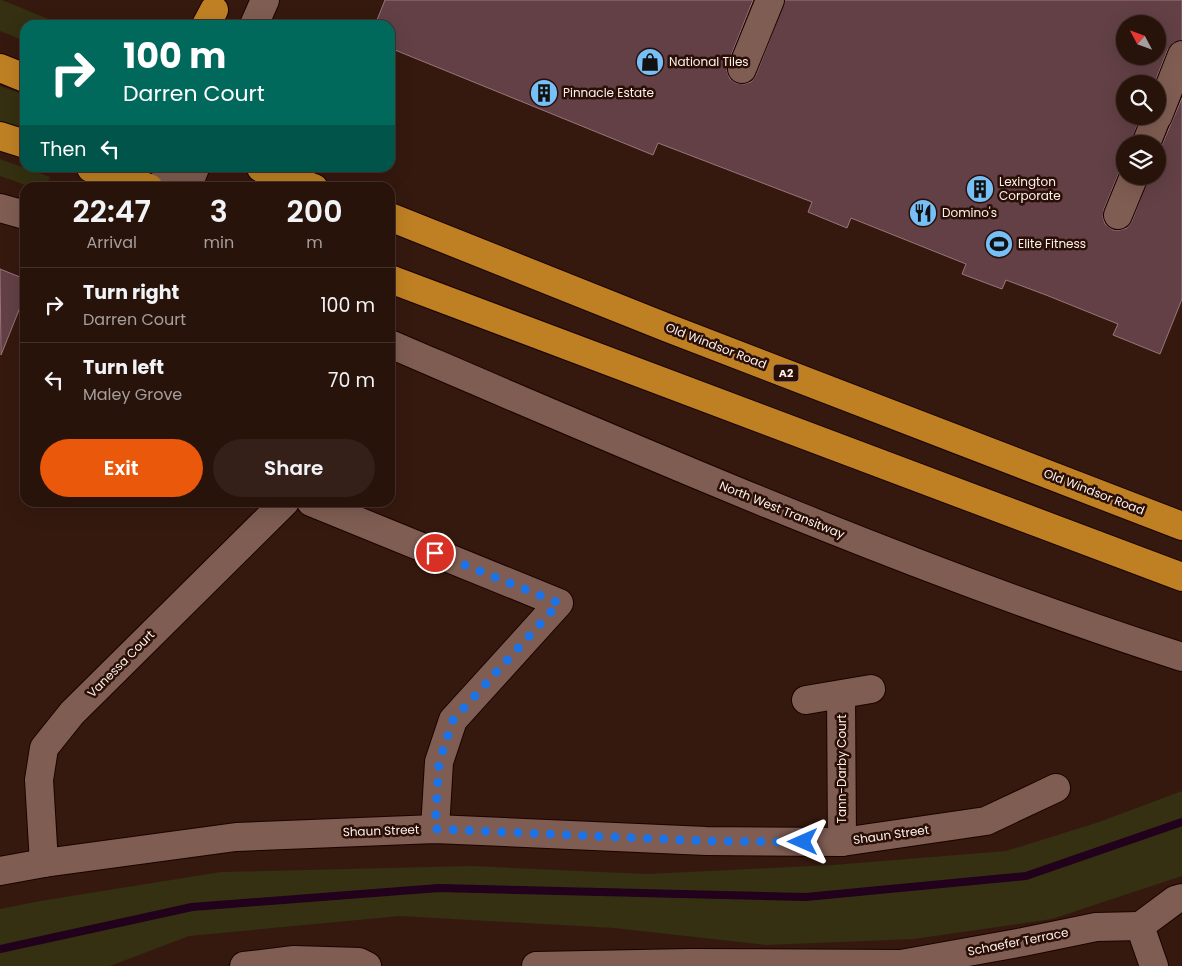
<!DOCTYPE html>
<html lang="en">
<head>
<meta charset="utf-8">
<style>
	:root { --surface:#28130b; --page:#342019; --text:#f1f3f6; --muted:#a59e9d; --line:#44322c; --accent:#ea580c }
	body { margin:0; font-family:Poppins,sans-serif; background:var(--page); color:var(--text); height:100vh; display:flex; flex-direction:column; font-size:19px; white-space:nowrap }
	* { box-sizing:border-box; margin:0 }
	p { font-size:16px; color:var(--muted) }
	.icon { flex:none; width:28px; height:28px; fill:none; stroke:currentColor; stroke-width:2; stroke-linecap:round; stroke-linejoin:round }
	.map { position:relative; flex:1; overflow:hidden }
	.panel { position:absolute; left:20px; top:182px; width:375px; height:325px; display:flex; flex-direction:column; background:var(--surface); border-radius:15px; box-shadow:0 5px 20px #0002,0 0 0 1px var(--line) }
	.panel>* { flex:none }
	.guide { position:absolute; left:20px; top:20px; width:375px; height:152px; border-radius:15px; box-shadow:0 5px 20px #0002,0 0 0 1px var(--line); background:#00695c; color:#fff; overflow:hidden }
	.needle { width:32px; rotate:311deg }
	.controls { position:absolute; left:1116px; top:15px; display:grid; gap:10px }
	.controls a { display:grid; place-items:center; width:50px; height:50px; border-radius:50%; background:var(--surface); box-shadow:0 5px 20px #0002,0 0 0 1px var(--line); font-size:25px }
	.pin { position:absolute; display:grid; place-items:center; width:42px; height:42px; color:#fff; margin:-21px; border:2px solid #fff; border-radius:50%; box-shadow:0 1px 5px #0007 }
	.me { position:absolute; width:55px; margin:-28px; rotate:270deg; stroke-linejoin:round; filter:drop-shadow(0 0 4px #0008) }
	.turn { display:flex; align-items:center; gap:18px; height:105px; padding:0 20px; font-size:22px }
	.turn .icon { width:65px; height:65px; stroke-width:2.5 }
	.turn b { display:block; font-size:35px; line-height:42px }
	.then { display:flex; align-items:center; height:48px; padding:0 20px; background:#0003; gap:10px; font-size:19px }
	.eta { display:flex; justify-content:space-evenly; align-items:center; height:85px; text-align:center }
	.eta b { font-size:30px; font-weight:600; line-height:35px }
	.button { display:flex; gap:10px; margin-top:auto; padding:10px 20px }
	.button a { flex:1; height:58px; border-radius:30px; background:var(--accent); color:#fff; font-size:20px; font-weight:600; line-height:58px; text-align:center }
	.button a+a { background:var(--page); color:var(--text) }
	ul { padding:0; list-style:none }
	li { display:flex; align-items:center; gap:15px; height:75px; padding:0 20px; border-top:1px solid var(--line) }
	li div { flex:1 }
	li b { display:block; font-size:19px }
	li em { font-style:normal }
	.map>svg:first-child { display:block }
</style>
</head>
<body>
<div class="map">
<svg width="1182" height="966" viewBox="0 0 1182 966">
	<rect width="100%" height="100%" fill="#35190f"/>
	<g fill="#343011">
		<polygon points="0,0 2,0 63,25 25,25 25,41 0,31"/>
		<polygon points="0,86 25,95 25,131 0,122"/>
		<polygon points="0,159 50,177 46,187 31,187 0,176"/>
		<polygon points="1182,791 1182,876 1052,919 914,939 766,945 614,928 400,916 189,936 110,966 0,966 0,909 40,901 221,872 472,866 647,874 833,865 1006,851 1099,822"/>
	</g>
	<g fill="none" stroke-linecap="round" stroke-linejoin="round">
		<polyline stroke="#21011b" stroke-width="8" points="0,949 192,907 439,888 806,897 1026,876 1182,822"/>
	</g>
	<g fill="#624046" stroke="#9b757b" fill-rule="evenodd">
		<path d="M385 0H753L728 63 727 71 730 79 736 83 744 84 751 82 756 75 785 0H1182V40L1173 43 1168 49 1154 84H1125V116H1140L1131 144H1125V163L1120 170 1104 209 1103 217 1105 224 1113 230H1120L1127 228 1132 221 1149 176H1158V154L1182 98V299L1160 354 1113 335 1118 324 1046 295 1006 280 1002 289 962 274 966 264 851 218 847 228 808 212 812 202 658 143 653 155 390 48V25H375ZM1125 24H1158V56H1125Z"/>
		<polygon points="0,269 25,279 25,295 1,355"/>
	</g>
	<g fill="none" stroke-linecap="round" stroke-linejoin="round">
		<defs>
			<g id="minor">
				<polyline points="254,25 265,0"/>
				<polyline points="742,69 770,0"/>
				<polyline points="1158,116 1182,55"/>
				<polyline points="1146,144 1157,116"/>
				<polyline points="162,188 169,168"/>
				<polyline points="187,188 195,168"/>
				<polyline points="0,208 25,215"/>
				<polyline points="1118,215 1134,176"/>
				<path d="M390 344C651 456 912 570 1182 657"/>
				<polyline points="311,502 559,603 453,720 439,762 435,829"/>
				<polyline points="841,695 842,842"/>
				<polyline points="806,700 871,689"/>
				<polyline points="44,863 39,780 44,748 72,713 285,502"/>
				<polyline points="0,871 44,863 236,837 435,829 706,841 842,842 986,821 1056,788"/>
				<polyline points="1140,926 1175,900 1182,898"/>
				<polyline points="1140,926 1154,966"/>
				<polyline points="244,966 294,960 359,962 367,966"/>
				<polyline points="536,966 690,963 901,964 1023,942 1096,927 1140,926"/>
			</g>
			<g id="highway">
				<polyline points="206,25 214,10"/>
				<polyline points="0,68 25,78"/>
				<polyline points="0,136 25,144"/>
				<polyline points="91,168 149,188"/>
				<polyline points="261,168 314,188"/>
				<polyline points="390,217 668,328 1182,526"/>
				<polyline points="390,279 1182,577"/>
			</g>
		</defs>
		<use href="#minor" stroke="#1b0300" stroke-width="30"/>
		<use href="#highway" stroke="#1b0300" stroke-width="30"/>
		<use href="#minor" stroke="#7f5d52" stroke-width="28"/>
		<use href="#highway" stroke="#bf8024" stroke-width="28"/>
	</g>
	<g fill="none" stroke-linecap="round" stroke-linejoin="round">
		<polyline stroke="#1a73e8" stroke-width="9" stroke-dasharray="0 16.2" points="435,553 559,603 453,720 439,762 435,829 706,841 803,842"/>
	</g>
	<defs>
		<symbol id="shop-disc" viewBox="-11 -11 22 22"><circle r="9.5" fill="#76c0f7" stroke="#2a0f06"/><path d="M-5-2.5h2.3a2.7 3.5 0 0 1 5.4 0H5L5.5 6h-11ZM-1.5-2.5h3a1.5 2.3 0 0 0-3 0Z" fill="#111"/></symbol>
		<symbol id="building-disc" viewBox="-11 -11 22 22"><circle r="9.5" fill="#76c0f7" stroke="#2a0f06"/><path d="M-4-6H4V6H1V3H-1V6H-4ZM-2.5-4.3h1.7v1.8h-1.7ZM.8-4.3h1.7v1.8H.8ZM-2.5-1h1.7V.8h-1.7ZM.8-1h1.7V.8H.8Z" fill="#111"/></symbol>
		<symbol id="restaurant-disc" viewBox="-11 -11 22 22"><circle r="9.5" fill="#76c0f7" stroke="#2a0f06"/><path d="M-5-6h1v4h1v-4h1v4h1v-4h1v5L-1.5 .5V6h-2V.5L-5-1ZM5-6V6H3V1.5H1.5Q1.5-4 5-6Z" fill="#111"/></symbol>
		<symbol id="stadium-disc" viewBox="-11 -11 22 22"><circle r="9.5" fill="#76c0f7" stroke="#2a0f06"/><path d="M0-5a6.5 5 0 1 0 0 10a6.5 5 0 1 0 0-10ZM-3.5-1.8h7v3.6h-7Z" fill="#111"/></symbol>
	</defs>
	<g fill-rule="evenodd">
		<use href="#shop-disc" x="634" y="46" width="32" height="32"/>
		<use href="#building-disc" x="528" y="77" width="32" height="32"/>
		<use href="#building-disc" x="964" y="173" width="32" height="32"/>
		<use href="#restaurant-disc" x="907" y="197" width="32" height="32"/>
		<use href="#stadium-disc" x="983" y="228" width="32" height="32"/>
	</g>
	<g text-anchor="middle" stroke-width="5" stroke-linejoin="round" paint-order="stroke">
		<rect fill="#2a0f06" stroke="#beada7" stroke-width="1" x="773.5" y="364.5" width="25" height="17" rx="4"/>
		<g font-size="11" font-weight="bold" fill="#fdf1ec">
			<text x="786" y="377">A2</text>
		</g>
		<g font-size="12" fill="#fdf1ec" stroke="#2a0f06" text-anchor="start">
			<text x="669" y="66">National Tiles</text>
			<text x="563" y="97">Pinnacle Estate</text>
			<text x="999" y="186">Lexington<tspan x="999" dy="14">Corporate</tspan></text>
			<text x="942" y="217">Domino's</text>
			<text x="1018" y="248">Elite Fitness</text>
		</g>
		<g font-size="12" fill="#fdf1ec" stroke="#2a0f06">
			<text transform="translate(716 346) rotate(21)" y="4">Old Windsor Road</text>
			<text transform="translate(1094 492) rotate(21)" y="4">Old Windsor Road</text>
			<text transform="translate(782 510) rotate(22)" y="4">North West Transitway</text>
			<text transform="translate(121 664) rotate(-45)" y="4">Vanessa Court</text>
			<text transform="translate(842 769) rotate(-90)" y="4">Tann-Darby Court</text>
			<text transform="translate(381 831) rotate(-2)" y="4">Shaun Street</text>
			<text transform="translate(891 835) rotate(-8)" y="4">Shaun Street</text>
			<text transform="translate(1018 942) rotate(-11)" y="4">Schaefer Terrace</text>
		</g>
	</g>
</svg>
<div class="controls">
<a><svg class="needle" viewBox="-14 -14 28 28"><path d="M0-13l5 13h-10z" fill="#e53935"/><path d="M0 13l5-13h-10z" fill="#a59e9d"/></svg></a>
<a><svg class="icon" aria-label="search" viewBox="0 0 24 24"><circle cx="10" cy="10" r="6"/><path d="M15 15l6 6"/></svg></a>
<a><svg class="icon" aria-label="layers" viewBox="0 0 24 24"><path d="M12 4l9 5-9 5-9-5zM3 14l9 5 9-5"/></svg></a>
</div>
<div class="pin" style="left:435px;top:553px;background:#d93025"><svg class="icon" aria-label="arrive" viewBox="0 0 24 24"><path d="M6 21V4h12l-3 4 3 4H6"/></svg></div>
<svg class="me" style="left:803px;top:842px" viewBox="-20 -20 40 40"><path d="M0-17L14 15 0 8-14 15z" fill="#1a73e8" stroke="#fff" stroke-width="4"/></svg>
<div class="guide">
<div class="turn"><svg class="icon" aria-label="right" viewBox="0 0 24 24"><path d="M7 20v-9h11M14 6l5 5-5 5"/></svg><div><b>100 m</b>Darren Court</div></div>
<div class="then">Then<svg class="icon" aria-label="left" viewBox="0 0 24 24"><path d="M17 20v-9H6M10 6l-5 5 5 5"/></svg></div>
</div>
<section class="panel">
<div class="eta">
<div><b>22:47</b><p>Arrival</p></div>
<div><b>3</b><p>min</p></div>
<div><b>200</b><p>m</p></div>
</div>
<ul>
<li><svg class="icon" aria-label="right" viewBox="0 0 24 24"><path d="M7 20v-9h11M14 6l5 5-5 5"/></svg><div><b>Turn right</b><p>Darren Court</p></div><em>100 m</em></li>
<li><svg class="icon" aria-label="left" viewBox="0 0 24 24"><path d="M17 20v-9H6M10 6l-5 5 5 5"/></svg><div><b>Turn left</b><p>Maley Grove</p></div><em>70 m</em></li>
</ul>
<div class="button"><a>Exit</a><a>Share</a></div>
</section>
</div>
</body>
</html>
